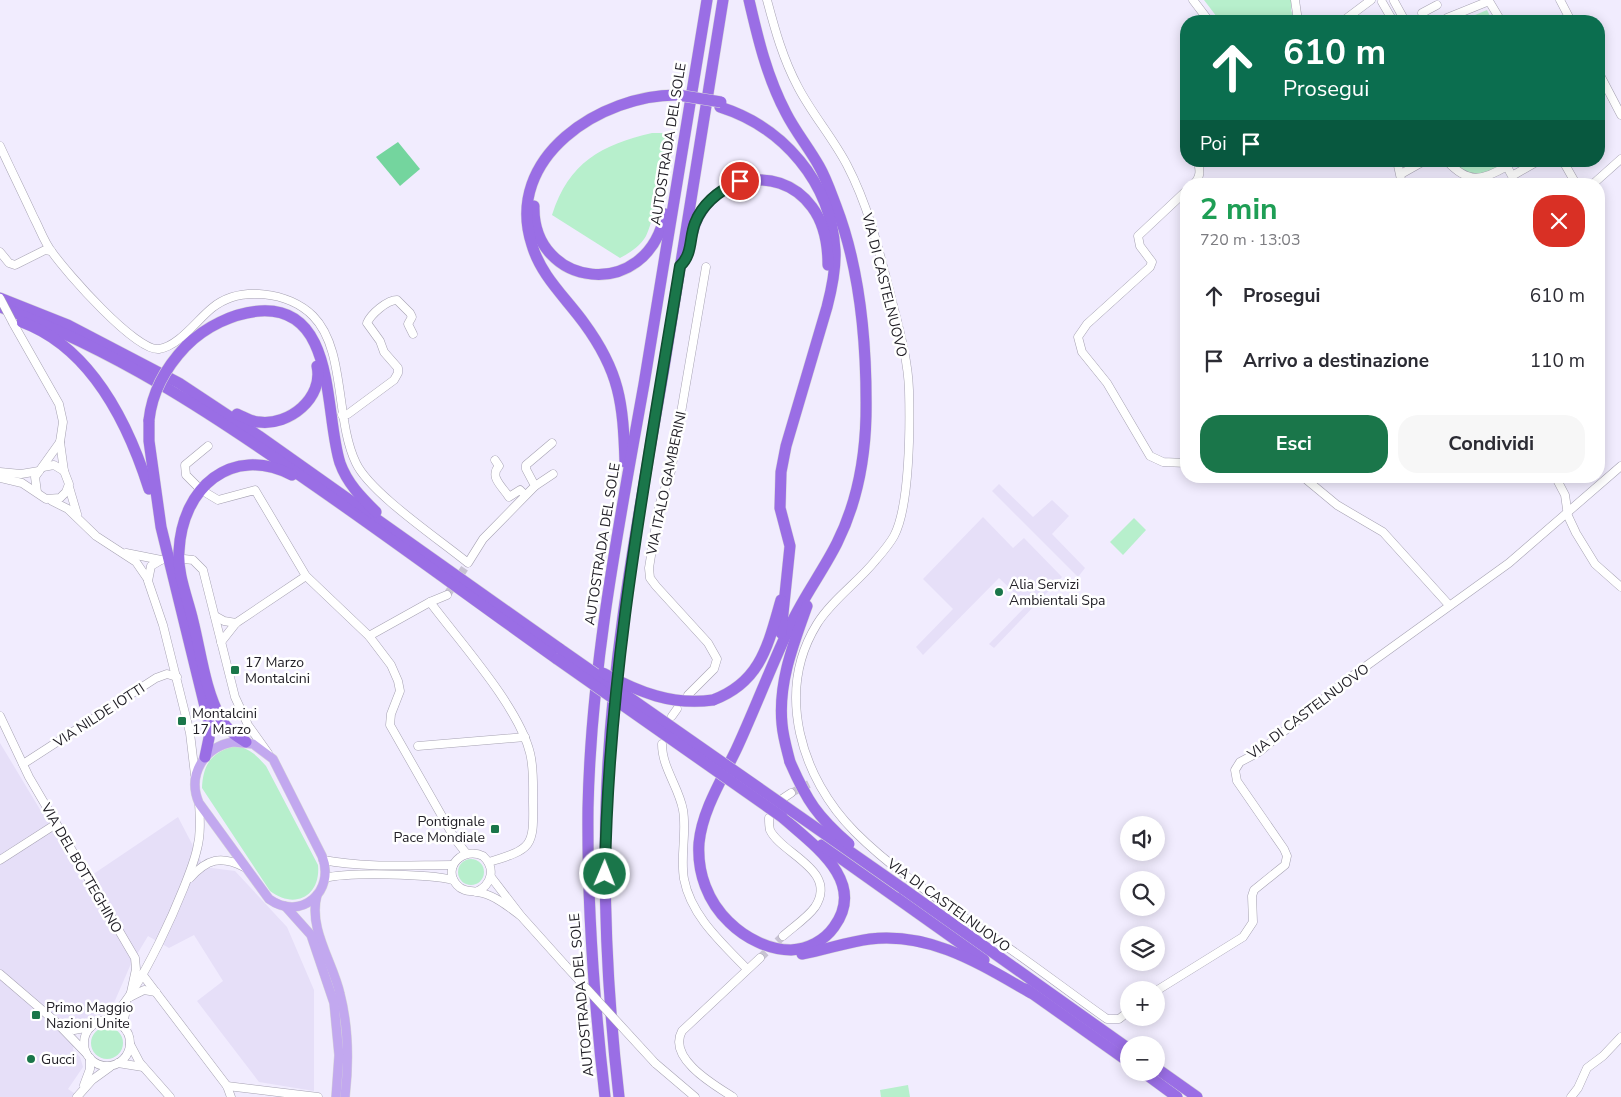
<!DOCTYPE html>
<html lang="it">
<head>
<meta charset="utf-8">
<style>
	:root { --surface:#fff; --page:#f7f7f7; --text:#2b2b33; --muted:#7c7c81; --accent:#1a764a }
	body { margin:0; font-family:"Nunito Sans",sans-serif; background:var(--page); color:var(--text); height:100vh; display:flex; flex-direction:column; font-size:19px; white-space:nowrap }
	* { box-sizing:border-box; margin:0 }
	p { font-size:16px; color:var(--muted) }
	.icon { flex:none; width:28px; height:28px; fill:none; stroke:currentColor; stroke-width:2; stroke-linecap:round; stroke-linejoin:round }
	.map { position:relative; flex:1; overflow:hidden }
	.drawer { position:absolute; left:1180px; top:178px; width:425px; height:305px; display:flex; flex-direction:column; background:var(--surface); border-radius:20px; box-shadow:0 2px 12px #0003 }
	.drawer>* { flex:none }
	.top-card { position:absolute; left:1180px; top:15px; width:425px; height:152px; border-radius:20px; box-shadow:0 2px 12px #0003; background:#0b6e4f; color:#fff; overflow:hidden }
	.buttons { position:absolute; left:1120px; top:816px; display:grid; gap:10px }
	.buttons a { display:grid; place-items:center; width:45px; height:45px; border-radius:50%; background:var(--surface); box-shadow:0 2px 12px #0003; font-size:25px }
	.pin { position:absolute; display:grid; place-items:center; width:42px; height:42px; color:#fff; margin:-21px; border:2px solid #fff; border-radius:50%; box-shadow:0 1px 5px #0007 }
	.me { position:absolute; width:55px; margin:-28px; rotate:1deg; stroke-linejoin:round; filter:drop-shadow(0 0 4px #0008) }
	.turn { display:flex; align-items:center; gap:18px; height:105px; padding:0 20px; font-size:22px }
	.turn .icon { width:65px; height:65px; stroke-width:2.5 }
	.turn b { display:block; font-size:35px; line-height:42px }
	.then { display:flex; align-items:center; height:48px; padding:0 20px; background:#0003; gap:10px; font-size:19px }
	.round { display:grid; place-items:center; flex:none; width:52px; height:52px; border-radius:20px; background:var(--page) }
	.headline { display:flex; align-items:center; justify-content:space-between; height:85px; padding:0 20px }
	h1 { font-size:30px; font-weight:700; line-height:38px; color:#1e9e55 }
	.primary-button { display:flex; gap:10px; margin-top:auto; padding:10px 20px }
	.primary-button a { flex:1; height:58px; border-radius:20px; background:var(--accent); color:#fff; font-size:20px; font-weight:700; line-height:58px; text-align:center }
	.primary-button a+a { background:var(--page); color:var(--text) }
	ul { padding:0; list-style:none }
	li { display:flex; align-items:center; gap:15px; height:65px; padding:0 20px }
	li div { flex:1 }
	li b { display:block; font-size:19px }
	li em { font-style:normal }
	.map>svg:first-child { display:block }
</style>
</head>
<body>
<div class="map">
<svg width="1621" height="1097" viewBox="0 0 1621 1097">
	<rect width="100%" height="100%" fill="#f1ecfe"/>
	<g fill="#e6dff8">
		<polygon points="999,484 1033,517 1052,500 1069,516 1052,534 1085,568 1078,577 992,491"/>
		<polygon points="983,517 1013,548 1024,538 1062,577 994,648 989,644 1027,605 999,578 923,655 916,647 953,609 923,579"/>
		<polygon points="0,743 83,881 178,817 204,867 235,871 287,927 314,990 314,1091 259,1082 197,1001 223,981 194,935 169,948 148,936 130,966 110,1012 76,1022 73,1050 80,1057 83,1067 68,1089 80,1097 0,1097"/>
	</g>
	<g fill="#b7efcc">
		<polygon points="1204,0 1292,0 1291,10 1295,21 1220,21"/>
		<polygon points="1487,10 1491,18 1483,21 1461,21"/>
		<path d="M652 133H667C662 159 657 214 646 236 640 246 630 253 620 258L552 215C569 162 601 145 652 133Z"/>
		<path d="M1450 161H1500L1503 166C1477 178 1473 181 1450 161Z"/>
		<polygon points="1134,518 1146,530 1123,555 1110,542"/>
		<path d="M235 746C250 748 256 755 266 766L318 865C321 896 295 910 270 891L202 788C203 765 211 752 235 746Z"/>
		<circle cx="471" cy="872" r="13"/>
		<circle cx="107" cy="1043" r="16"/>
		<polygon points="908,1085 910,1097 881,1097 880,1090"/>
	</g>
	<polygon fill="#74d59e" points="398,142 420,169 400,186 376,157"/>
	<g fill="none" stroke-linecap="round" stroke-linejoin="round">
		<g stroke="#c8c3d3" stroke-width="8" stroke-dasharray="8 4" stroke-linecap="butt">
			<polyline points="447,595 468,563"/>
			<polyline points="791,793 811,783"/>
			<polyline points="760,958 783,936"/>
		</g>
		<defs>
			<g id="minor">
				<path d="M767 0C775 30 783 59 798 87 812 114 833 138 847 165 868 205 879 250 890 293 898 325 908 358 909 390 910 426 910 506 894 536 889 545 881 554 875 561 857 583 832 600 817 624 775 692 801 778 855 832 897 874 949 906 997 940 1034 965 1070 993 1107 1019H1119L1129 1011"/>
				<polyline points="1193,0 1209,21"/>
				<polyline points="1295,0 1298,21"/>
				<polyline points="1560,0 1571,21"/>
				<polyline points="1394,1 1405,21"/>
				<polyline points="1382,2 1393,21"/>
				<polyline points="1343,21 1371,0"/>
				<polyline points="1426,21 1422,13 1437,5"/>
				<polyline points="1448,21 1447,18 1489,1 1501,21"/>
				<polyline points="1599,73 1621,115"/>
				<path d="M0 146C11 170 23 194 34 218 40 229 44 242 52 252 66 272 136 352 159 349 179 346 197 320 212 308 240 285 289 292 313 316 346 349 335 420 356 463 370 493 440 540 468 563L483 539 535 486 526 469V465L552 443"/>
				<polyline points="1397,161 1402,184"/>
				<path d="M1447 161C1468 184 1482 181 1507 166"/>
				<polyline points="1504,161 1512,176 1538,161"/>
				<polyline points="1563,161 1576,184"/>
				<polyline points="1401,174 1424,161"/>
				<path d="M1194 184C1201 176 1200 171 1198 161"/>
				<polyline points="1593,184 1621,159"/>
				<polyline points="1186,191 1138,236 1140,246 1152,262 1150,267 1087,324 1078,337 1082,352 1107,383 1150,456 1163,462 1186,463"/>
				<polyline points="0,252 9,263 15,265 45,250 51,251"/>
				<polyline points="13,323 59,404 63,422 60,442 35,477 37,492"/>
				<path d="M342 415 348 414 394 380 398 373V368L384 352 380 341 367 323C371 314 387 300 397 300L410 313 412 317 408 324 413 334"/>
				<path d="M495 460 499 466C489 477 502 486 509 497L520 490 525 495"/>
				<polyline points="43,467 54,465 64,471"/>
				<polyline points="0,472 21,474 39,471"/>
				<polyline points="1302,476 1337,505 1383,532 1449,605"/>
				<polyline points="1555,476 1565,495 1568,516 1576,533 1595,564 1621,587"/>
				<polyline points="0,478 22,483 46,499 60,498 66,492 69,484 64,471 60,442"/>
				<polyline points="197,486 186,475 185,465 208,446"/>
				<polyline points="535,486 553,474"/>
				<polyline points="69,487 77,514"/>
				<polyline points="203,491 218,500 255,490 306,576 369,636 391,665 398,681 400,691 391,714 390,725 455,839 466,853"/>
				<polyline points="52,501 68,509 96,536 136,562 147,578"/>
				<polyline points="126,553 161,560"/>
				<polyline points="184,559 193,560 203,570 235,697 248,725 268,753"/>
				<polyline points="161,560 151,566 148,581 163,625 190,733 195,775"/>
				<path d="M430 602C459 641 519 707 530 753 534 769 533 786 533 802 534 847 532 849 489 862"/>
				<polyline points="215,616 224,621 236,623"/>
				<polyline points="369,636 430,602 447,595"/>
				<polyline points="221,642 236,623 306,576"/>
				<polyline points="688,695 714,669 717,659 708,643 656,586 650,578 649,568 659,506 671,471 706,267"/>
				<polyline points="0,716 29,777 135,958 136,969 130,997"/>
				<polyline points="672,716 677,709"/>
				<path d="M662 744C662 768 679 787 683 810 687 833 680 856 684 879 691 916 722 943 747 969"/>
				<polyline points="418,746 525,737"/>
				<polyline points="23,764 156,678 167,674 177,677"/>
				<polyline points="782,799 791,793"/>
				<path d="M769 818C769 822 769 826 770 830 781 854 839 870 815 907 807 918 793 927 783 936"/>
				<polyline points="0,860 56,824"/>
				<path d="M323 860C366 868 410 865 453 865"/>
				<polyline points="491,877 521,916 565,965"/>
				<path d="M190 878C207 859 221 855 244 867"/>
				<path d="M325 878C349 872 429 874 453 880"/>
				<path d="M476 892C492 885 496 868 483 856 464 846 441 867 457 885 464 893 473 890 482 893 497 897 509 907 521 916"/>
				<polyline points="0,974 56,1022 86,1053"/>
				<polyline points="142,974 227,1086 231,1097"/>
				<polyline points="1156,991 1243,937 1253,922 1252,896 1254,890 1285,865 1287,856 1284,849 1237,781 1235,770 1240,762 1259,752 1344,682 1509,563 1621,466"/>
				<polyline points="130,997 144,990 156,992"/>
				<path d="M106 1020C134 1009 190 881 197 849 201 834 200 819 199 803"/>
				<circle cx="107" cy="1043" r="23"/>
				<polyline points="62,1026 74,1030 91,1027"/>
				<polyline points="126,1030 124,1019 127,1005"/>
				<polyline points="130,1044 140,1063 170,1097"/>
				<polyline points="118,1063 143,1067"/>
				<polyline points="655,1063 695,1097"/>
				<polyline points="84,1085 90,1069 90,1058"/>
				<polyline points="227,1086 318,1097"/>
				<polyline points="77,1097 92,1080 110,1067"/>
				<path d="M733 1097C714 1085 667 1058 682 1031L760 958"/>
				<polyline points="1571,1097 1578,1088 1587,1068 1603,1056 1621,1037"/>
			</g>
			<g id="major">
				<path d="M233 742 253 744 273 759 322 856C336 891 301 922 269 899L199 803C187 775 204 747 233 742Z"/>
				<path d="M317 895C308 929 333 962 340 994 349 1029 349 1062 345 1097"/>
				<polyline points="285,906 311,935 334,1003 339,1055 336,1097"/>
			</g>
			<g id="highway">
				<path d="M749 0C758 39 767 77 786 113 795 131 809 148 819 166 826 178 831 193 836 206 861 271 867 346 866 416 865 460 857 503 837 543 823 571 804 596 791 624 771 666 755 709 736 750 722 779 702 811 699 843 697 873 708 902 729 922 745 938 769 950 791 950 808 949 824 941 834 927 868 881 812 844 782 817"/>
				<path d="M720 107C783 127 831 182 835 250 836 269 832 288 827 307L786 446 781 472 780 508 790 546 781 633"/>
				<path d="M534 206C532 288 647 303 665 214"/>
				<path d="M692 235C703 179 777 159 812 207 824 223 828 246 828 265"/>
				<polyline points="0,298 68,325 179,383 259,436 560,649"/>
				<path d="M0 307C115 350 208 411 308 481 392 539 474 600 557 659"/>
				<path d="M22 322C92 348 128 423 149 489"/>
				<path d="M186 346C205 327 233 313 260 311 337 306 324 413 340 463 347 483 361 497 376 512"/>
				<path d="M237 414C244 417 251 422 259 422 289 426 324 398 317 366"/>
				<polyline points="149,420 149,441 161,527 209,723 209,738 205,757"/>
				<path d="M625 462C623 403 620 372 584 323 566 298 541 276 532 245 503 157 602 94 678 95"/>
				<path d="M713 700C761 682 768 645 781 600"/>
				<path d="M246 742C236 736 227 730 221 719 205 690 201 653 193 621 188 599 177 574 179 551 182 488 231 444 292 475"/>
				<path d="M790 762C787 750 783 737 782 724 778 683 793 645 807 606"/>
				<polyline points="822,845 984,960"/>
				<polyline points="902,888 1129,1049"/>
				<path d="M802 954C825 950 847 942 870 939 931 932 980 964 1031 993"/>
				<polyline points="1026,989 1129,1062"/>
				<polyline points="1156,1068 1197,1097"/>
				<polyline points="1143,1072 1177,1097"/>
				<path d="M605 1097C594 1001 587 905 588 808 591 666 619 524 644 384 666 256 685 128 707 0"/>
				<path d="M619 1097C608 1001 603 905 606 808 610 660 639 514 664 368 684 245 703 123 723 0"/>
			</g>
		</defs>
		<use href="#minor" stroke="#a6a2b2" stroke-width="9"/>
		<use href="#major" stroke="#d7d7d8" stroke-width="10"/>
		<use href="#highway" stroke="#d7d7d8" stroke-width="12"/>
		<use href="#minor" stroke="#fff" stroke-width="8"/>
		<use href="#major" stroke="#c2a8ef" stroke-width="9"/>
		<use href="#highway" stroke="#9a6ee5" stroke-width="11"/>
		<defs>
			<g id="minor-bridge">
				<polyline points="0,298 13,323"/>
				<polyline points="565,965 655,1063"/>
			</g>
			<g id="highway-bridge">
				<polyline points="678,95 721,102"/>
				<path d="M149 420C152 392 167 366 186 346"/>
				<polyline points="560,649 902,888"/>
				<polyline points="557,659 782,817"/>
				<path d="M603 673C639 692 672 706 713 700"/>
				<path d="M790 762C807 801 817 816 849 844"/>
			</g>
		</defs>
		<use href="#minor-bridge" stroke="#a6a2b2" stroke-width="9" stroke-linecap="butt"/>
		<use href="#highway-bridge" stroke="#d7d7d8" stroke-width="12" stroke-linecap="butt"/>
		<use href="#minor-bridge" stroke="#fff" stroke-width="8"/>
		<use href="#highway-bridge" stroke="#9a6ee5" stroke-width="11"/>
	</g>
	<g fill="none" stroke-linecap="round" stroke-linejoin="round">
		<defs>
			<path id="route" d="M605 874C608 668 647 469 680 266 693 254 689 238 695 223 703 202 720 190 740 181"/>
		</defs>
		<use href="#route" stroke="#114d30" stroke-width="12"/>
		<use href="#route" stroke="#1a764a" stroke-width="9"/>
	</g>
	<g fill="#1a764a" stroke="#fff" stroke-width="2">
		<circle cx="999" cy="592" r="5"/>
		<rect x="230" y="665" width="10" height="10" rx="2.5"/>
		<rect x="177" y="716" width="10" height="10" rx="2.5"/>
		<rect x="490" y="824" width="10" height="10" rx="2.5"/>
		<rect x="31" y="1010" width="10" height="10" rx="2.5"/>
		<circle cx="31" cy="1059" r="5"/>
	</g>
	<g text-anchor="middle" stroke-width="5" stroke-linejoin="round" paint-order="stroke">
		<g font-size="14" fill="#232128" stroke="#fff">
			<text transform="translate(668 144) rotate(-81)" y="5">AUTOSTRADA DEL SOLE</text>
			<text transform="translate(885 285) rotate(76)" y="5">VIA DI CASTELNUOVO</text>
			<text transform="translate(666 483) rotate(-78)" y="5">VIA ITALO GAMBERINI</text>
			<text transform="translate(602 544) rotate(-81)" y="5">AUTOSTRADA DEL SOLE</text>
			<text transform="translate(1308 711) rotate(-37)" y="5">VIA DI CASTELNUOVO</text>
			<text transform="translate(99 715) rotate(-33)" y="5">VIA NILDE IOTTI</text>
			<text transform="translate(82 868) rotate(60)" y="5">VIA DEL BOTTEGHINO</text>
			<text transform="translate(949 905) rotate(36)" y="5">VIA DI CASTELNUOVO</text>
			<text transform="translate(581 995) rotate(-95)" y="5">AUTOSTRADA DEL SOLE</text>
		</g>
		<g font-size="14" fill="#232128" stroke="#fff" text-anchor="start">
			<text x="1009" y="589">Alia Servizi<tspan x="1009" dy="16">Ambientali Spa</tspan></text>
			<text x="245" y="667">17 Marzo<tspan x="245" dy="16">Montalcini</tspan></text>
			<text x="192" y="718">Montalcini<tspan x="192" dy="16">17 Marzo</tspan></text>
			<text x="485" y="826" text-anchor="end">Pontignale<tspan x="485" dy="16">Pace Mondiale</tspan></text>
			<text x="46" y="1012">Primo Maggio<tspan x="46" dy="16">Nazioni Unite</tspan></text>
			<text x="41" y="1064">Gucci</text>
		</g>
	</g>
</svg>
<div class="buttons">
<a><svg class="icon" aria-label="sound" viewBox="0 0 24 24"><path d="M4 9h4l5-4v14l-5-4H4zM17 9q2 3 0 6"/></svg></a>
<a><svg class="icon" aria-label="search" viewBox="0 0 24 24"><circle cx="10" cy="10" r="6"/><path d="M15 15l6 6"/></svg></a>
<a><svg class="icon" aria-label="layers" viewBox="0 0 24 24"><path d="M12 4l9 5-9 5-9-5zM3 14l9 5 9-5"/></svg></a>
<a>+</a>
<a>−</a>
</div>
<div class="pin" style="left:740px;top:181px;background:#d93025"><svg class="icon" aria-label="arrive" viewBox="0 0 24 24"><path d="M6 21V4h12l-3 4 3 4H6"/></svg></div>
<svg class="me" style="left:605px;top:874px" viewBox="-20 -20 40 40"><circle r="17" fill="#1a764a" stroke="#fff" stroke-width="3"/><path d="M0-11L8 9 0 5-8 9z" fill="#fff"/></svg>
<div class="top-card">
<div class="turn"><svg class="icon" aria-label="ahead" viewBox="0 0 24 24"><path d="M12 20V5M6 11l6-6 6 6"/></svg><div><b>610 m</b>Prosegui</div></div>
<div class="then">Poi<svg class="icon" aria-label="arrive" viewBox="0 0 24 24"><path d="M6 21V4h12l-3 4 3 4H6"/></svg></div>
</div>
<section class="drawer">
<div class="headline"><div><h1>2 min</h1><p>720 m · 13:03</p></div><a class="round" style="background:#d93025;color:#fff"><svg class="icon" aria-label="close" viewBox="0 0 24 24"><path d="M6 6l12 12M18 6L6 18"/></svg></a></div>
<ul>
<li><svg class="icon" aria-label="ahead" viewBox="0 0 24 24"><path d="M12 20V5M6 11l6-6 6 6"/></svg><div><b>Prosegui</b></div><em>610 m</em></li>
<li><svg class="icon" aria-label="arrive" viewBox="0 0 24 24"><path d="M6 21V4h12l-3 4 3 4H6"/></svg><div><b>Arrivo a destinazione</b></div><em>110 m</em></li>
</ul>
<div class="primary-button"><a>Esci</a><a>Condividi</a></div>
</section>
</div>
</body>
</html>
